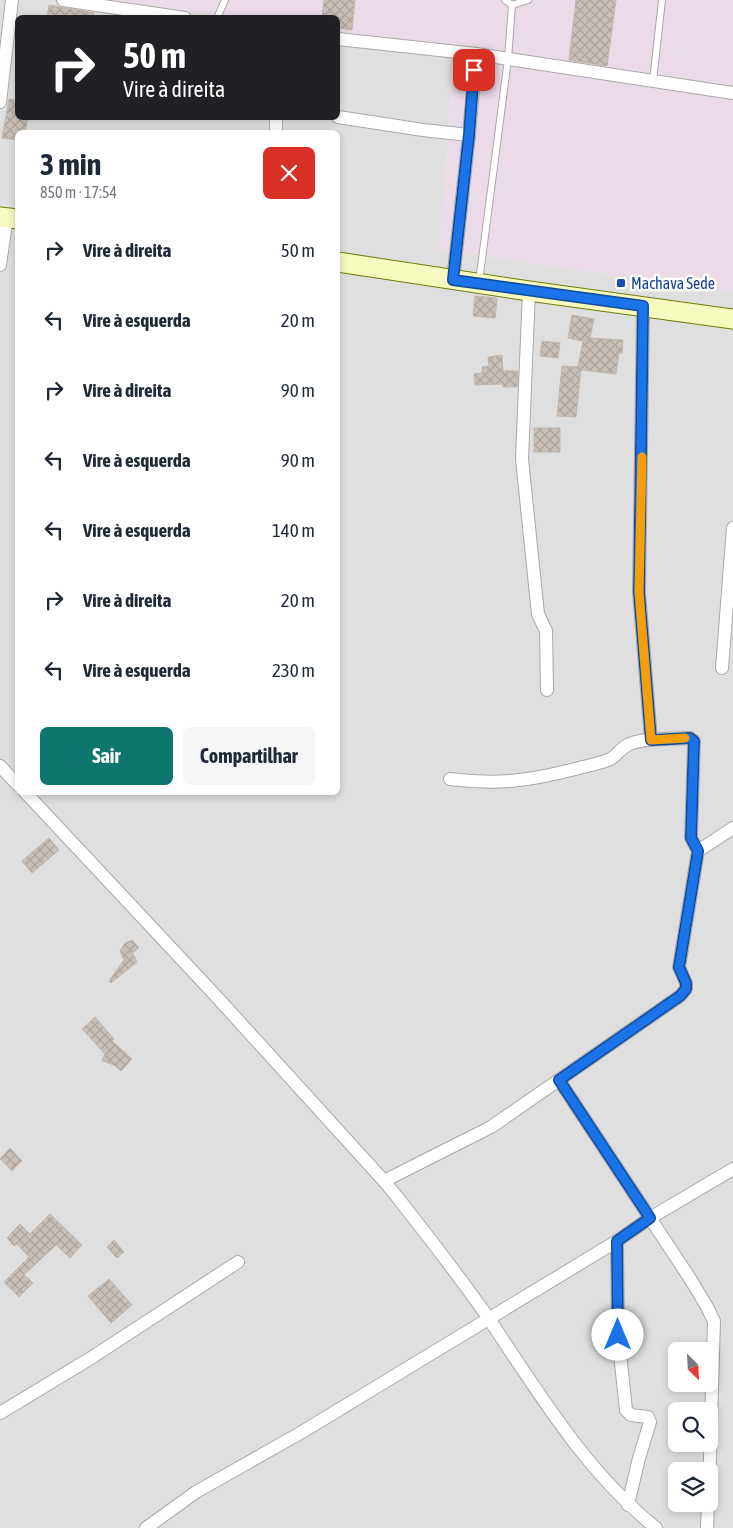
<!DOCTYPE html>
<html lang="pt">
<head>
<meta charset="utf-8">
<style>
	:root { --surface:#fff; --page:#f6f6f7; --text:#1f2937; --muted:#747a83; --accent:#0f766e }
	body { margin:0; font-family:"Asap Condensed",sans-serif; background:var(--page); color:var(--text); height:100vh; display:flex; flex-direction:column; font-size:19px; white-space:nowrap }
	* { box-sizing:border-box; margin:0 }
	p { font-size:16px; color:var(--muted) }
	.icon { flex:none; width:28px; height:28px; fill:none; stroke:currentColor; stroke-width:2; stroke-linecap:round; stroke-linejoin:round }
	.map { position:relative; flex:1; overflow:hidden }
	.panel { position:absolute; left:15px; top:130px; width:325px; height:665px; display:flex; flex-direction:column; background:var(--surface); border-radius:8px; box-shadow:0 2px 8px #0003 }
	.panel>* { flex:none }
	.hud { position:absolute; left:15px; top:15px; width:325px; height:105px; border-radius:8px; box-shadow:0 2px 8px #0003; background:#202124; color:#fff; overflow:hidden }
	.needle { width:32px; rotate:156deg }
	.tools { position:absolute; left:668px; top:1342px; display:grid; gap:10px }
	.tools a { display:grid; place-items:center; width:50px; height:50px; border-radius:8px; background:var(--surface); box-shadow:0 2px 8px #0003; font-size:25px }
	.pin { position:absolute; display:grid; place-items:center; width:42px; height:42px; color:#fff; margin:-21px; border-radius:10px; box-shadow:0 2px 8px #0006 }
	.me { position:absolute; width:55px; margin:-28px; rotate:0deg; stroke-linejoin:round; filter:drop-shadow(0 0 4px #0008) }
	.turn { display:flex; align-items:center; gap:18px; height:105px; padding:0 25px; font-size:22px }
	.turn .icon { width:65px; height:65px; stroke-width:2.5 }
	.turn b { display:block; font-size:35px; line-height:42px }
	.round { display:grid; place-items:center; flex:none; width:52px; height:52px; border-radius:8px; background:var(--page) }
	.head { display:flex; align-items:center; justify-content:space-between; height:85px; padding:0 25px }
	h1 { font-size:30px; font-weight:700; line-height:38px }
	.primary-button { display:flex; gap:10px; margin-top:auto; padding:10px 25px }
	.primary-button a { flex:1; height:58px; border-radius:8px; background:var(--accent); color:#fff; font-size:20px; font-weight:700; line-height:58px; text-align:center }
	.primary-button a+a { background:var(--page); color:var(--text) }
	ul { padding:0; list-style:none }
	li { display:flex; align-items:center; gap:15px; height:70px; padding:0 25px }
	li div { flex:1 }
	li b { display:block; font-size:19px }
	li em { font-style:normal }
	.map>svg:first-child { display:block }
</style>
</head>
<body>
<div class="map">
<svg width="733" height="1528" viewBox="0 0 733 1528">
	<defs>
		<pattern id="building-cross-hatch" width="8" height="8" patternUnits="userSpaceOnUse" patternTransform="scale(1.25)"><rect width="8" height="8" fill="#c7bfb8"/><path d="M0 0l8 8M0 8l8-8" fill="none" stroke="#aba49e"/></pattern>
	</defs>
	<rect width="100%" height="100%" fill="#f2efe9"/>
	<path fill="#e0dfdf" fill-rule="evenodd" d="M0 0H106L236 17 18 18V118H338V31L454 47 440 250 733 292V1528H0ZM18 132H338V792H18ZM676 1351H709V1384H676ZM676 1411H709V1444H676ZM676 1471H709V1504H676Z"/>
	<polygon fill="#ebdbe8" points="93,0 733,0 733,292 440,250 454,47 338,32 338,18 228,17"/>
	<g fill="url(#building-cross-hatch)" stroke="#c4b6ab">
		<polygon points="324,0 355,0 352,30 338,28 338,18 322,18"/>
		<polygon points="576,0 616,0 607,66 569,60"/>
		<polygon points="49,5 94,13 94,18 47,18"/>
		<polygon points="9,99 18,100 18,118 28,118 25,132 18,132 18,140 2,138"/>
		<polygon points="475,296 497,298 495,318 473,316"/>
		<polygon points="572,315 594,319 590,338 623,340 622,353 619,353 616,374 581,370 576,417 557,416 562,366 578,367 583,341 568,338"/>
		<polygon points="542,341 560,343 558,358 540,356"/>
		<polygon points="502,355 503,371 518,371 517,387 503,387 503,384 475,385 474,374 482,373 482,367 489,366 488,357"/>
		<rect x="534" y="428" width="26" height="24"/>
		<polygon points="49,838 59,850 32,873 22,861"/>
		<polygon points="132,940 139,948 132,953 136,958 135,959 137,962 111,983 109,981 124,960 120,951 125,943"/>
		<polygon points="95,1017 114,1039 112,1041 132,1059 121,1071 114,1065 102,1061 105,1054 82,1029"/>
		<polygon points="10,1148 22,1161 12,1171 0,1159"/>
		<polygon points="50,1214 82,1245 70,1258 56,1245 24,1275 33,1283 19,1297 4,1282 29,1257 17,1244 14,1246 7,1238 20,1224 30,1234"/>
		<polygon points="114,1240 124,1252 117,1258 107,1247"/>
		<polygon points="109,1279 132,1305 111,1323 88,1296"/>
	</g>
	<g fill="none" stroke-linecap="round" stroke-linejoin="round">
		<defs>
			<g id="lane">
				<polyline points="505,0 512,5"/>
				<polyline points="512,5 528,0"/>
				<polyline points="217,18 225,0"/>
				<polyline points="653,81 662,0"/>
				<polyline points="479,282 508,59 512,5"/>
			</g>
			<g id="street">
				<polyline points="63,0 185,18"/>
				<polyline points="338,39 476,54 469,135 453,280"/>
				<polyline points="476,54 733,93"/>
				<polyline points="0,102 12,0"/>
				<polyline points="338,117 423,130 469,135"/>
				<polyline points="276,118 276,132"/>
				<polyline points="0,265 7,217"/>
				<polyline points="529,291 522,459 538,614 546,631 547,690"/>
				<polyline points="643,306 639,592 651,740"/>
				<polyline points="722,668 733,528"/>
				<polyline points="0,766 18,785"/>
				<path d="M450 779C497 785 529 781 575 769 586 766 598 764 608 760 616 757 619 750 626 746 639 737 674 739 690 738L694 741 691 838 698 851 679 967 686 983V989L680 996 491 1127 384 1181 398 1198C429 1238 461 1278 489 1319 539 1393 585 1471 656 1528"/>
				<polyline points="25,792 215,995 384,1181"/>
				<polyline points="698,851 733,828"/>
				<polyline points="559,1080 689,1277 706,1305 714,1321 709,1492"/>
				<polyline points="617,1241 618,1335 626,1410 631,1415 648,1417 650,1422 639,1458 628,1505"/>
				<polyline points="0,1413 91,1358 238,1262"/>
				<polyline points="146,1528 196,1492 302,1432 617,1241 650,1218 733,1169"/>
				<polyline points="707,1528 708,1504"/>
			</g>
			<g id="secondary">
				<polyline points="0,217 18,219"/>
				<polyline points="338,262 529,291 733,319"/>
			</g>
		</defs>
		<use href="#lane" stroke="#a9a9a9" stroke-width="8"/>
		<use href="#street" stroke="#a9a9a9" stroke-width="14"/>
		<use href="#secondary" stroke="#707d05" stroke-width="21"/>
		<use href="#lane" stroke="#fff" stroke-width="6"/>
		<use href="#street" stroke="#fff" stroke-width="12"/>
		<use href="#secondary" stroke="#f7fabf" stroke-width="19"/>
	</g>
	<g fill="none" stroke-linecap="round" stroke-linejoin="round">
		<defs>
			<polyline id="route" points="474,70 469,135 453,280 643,306 639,592 651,740 690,738 694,741 691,838 698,851 679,967 686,983 686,989 680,996 559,1080 650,1218 617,1241 618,1335"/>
		</defs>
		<use href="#route" stroke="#114b97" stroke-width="12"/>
		<use href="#route" stroke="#1a73e8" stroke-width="9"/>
		<polyline stroke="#f59e0b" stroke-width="9" points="642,457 639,592 651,740 685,738"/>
	</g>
	<rect fill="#1a4fb4" stroke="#fff" stroke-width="2" x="616" y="278" width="10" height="10" rx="2.5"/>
	<g text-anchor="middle" stroke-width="5" stroke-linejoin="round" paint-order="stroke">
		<g font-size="16" fill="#164399" stroke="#fff" text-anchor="start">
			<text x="631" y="289">Machava Sede</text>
		</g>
	</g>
</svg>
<div class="tools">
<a><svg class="needle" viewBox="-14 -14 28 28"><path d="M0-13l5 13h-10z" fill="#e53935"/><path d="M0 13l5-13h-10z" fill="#747a83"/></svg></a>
<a><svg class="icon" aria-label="search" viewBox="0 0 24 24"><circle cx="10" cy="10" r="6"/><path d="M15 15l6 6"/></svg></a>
<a><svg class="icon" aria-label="layers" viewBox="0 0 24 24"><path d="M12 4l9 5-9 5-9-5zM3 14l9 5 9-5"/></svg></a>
</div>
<div class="pin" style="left:474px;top:70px;background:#d93025"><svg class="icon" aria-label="arrive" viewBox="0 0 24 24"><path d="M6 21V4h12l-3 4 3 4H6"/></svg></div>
<svg class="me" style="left:618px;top:1335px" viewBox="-20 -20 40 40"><circle r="19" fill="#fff"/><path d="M0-13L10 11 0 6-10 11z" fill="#1a73e8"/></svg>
<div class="hud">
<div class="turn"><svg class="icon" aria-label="right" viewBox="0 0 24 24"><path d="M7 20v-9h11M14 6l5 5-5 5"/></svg><div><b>50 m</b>Vire à direita</div></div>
</div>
<section class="panel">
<div class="head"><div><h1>3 min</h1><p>850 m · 17:54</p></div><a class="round" style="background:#d93025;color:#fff"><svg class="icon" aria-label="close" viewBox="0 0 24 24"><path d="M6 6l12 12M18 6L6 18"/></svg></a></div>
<ul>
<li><svg class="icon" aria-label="right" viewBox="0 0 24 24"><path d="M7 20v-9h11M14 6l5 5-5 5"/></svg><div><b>Vire à direita</b></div><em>50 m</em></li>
<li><svg class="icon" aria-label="left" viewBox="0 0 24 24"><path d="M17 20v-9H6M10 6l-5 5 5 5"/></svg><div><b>Vire à esquerda</b></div><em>20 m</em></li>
<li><svg class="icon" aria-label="right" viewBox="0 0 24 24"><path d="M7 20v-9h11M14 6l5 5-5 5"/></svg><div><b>Vire à direita</b></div><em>90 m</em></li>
<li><svg class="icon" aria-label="left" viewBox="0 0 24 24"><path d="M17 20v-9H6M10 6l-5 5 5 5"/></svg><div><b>Vire à esquerda</b></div><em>90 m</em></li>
<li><svg class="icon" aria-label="left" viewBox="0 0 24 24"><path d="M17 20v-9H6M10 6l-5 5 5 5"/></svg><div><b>Vire à esquerda</b></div><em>140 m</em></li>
<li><svg class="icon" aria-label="right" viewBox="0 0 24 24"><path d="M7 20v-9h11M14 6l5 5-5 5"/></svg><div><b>Vire à direita</b></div><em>20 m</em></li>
<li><svg class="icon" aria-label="left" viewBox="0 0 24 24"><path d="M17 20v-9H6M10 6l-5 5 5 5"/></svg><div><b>Vire à esquerda</b></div><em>230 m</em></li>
</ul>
<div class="primary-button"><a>Sair</a><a>Compartilhar</a></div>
</section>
</div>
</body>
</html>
